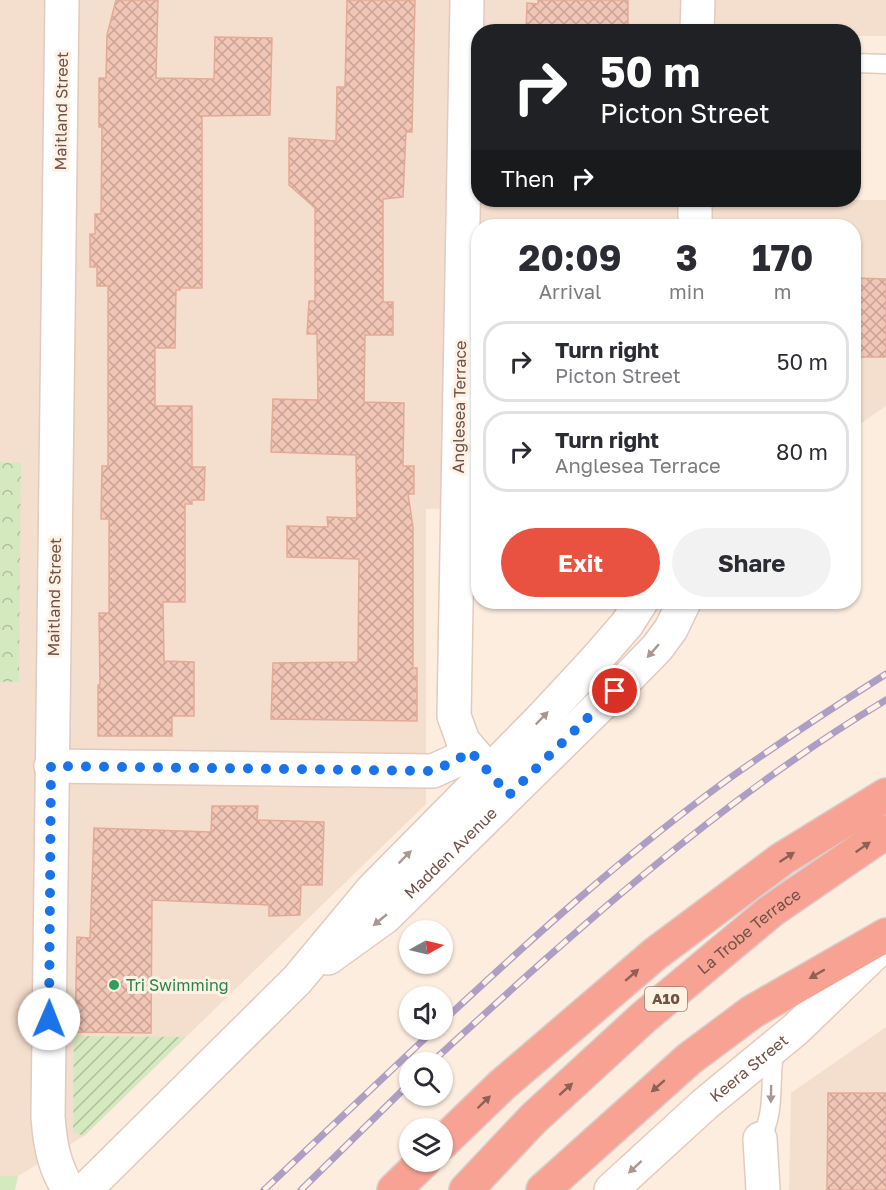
<!DOCTYPE html>
<html lang="en">
<head>
<meta charset="utf-8">
<style>
	:root { --surface:#fff; --page:#f2f2f3; --text:#2b2b33; --muted:#7c7c81; --line:#e1e1e2; --accent:#e95241 }
	body { margin:0; font-family:"Golos Text",sans-serif; background:var(--page); color:var(--text); height:100vh; display:flex; flex-direction:column; font-size:22px; white-space:nowrap }
	* { box-sizing:border-box; margin:0 }
	p { font-size:20px; color:var(--muted) }
	.icon { flex:none; width:33px; height:33px; fill:none; stroke:currentColor; stroke-width:2; stroke-linecap:round; stroke-linejoin:round }
	.map { position:relative; flex:1; overflow:hidden }
	.side { position:absolute; left:471px; top:219px; width:390px; height:390px; display:flex; flex-direction:column; background:var(--surface); border-radius:24px; box-shadow:0 2px 4px #0004 }
	.side>* { flex:none }
	.guide { position:absolute; left:471px; top:24px; width:390px; height:183px; border-radius:24px; box-shadow:0 2px 4px #0004; background:#202124; color:#fff; overflow:hidden }
	.needle { width:39px; rotate:82deg }
	.tools { position:absolute; left:399px; top:920px; display:grid; gap:12px }
	.tools a { display:grid; place-items:center; width:54px; height:54px; border-radius:50%; background:var(--surface); box-shadow:0 2px 4px #0004; font-size:30px }
	.pin { position:absolute; display:grid; place-items:center; width:51px; height:51px; color:#fff; margin:-26px; border:3px solid #fff; border-radius:50%; box-shadow:0 2px 6px #0007 }
	.me { position:absolute; width:66px; margin:-33px; rotate:1deg; stroke-linejoin:round; filter:drop-shadow(0 0 4px #0008) }
	.turn { display:flex; align-items:center; gap:21px; height:126px; padding:0 30px; font-size:27px }
	.turn .icon { width:78px; height:78px; stroke-width:2.5 }
	.turn b { display:block; font-size:42px; line-height:51px }
	.then { display:flex; align-items:center; height:57px; padding:0 30px; background:#0003; gap:12px; font-size:22px }
	.eta { display:flex; justify-content:space-evenly; align-items:center; height:102px; text-align:center }
	.eta b { font-size:36px; font-weight:700; line-height:42px }
	.action { display:flex; gap:12px; margin-top:auto; padding:12px 30px }
	.action a { flex:1; height:69px; border-radius:36px; background:var(--accent); color:#fff; font-size:24px; font-weight:700; line-height:69px; text-align:center }
	.action a+a { background:var(--page); color:var(--text) }
	ul { padding:0; list-style:none }
	li { display:flex; align-items:center; gap:18px; height:81px; margin:0 12px 9px; padding:0 18px; border:3px solid var(--line); border-radius:24px }
	li div { flex:1 }
	li b { display:block; font-size:22px }
	li em { font-style:normal }
	.map>svg:first-child { display:block }
</style>
</head>
<body>
<div class="map">
<svg width="886" height="1190" viewBox="0 0 886 1190">
	<defs>
		<pattern id="park-crowns" width="20" height="18" patternUnits="userSpaceOnUse" patternTransform="scale(1.5)"><rect width="20" height="18" fill="#d5e9be"/><path d="M2 6a3 3 0 1 1 6 0M12 15a3 3 0 1 1 6 0" fill="none" stroke="#b1bf9c"/></pattern>
		<pattern id="garden-furrows" width="10" height="10" patternUnits="userSpaceOnUse" patternTransform="scale(1.5)"><rect width="10" height="10" fill="#d5e9be"/><path d="M-1 1l2-2M0 10L10 0M9 11l2-2" fill="none" stroke="#b1bf9c"/></pattern>
		<pattern id="building-cross-hatch" width="8" height="8" patternUnits="userSpaceOnUse" patternTransform="scale(1.5)"><rect width="8" height="8" fill="#f2c6b6"/><path d="M0 0l8 8M0 8l8-8" fill="none" stroke="#c8a396"/></pattern>
	</defs>
	<rect width="100%" height="100%" fill="#fceddf"/>
	<g fill="#f4decd">
		<polygon points="0,0 886,0 886,36 854,36 854,32 478,32 478,200 886,200 886,406 854,428 854,226 478,226 478,508 426,509 426,804 84,1136 18,1176 0,1176"/>
		<polygon points="886,1027 886,1190 789,1190 791,1093"/>
	</g>
	<g fill="url(#park-crowns)">
		<polygon points="0,462 21,463 19,682 0,682"/>
		<polygon points="0,1176 18,1176 15,1190 0,1190"/>
	</g>
	<polygon fill="url(#garden-furrows)" points="74,1036 186,1037 84,1136 73,1132"/>
	<g fill="url(#building-cross-hatch)" stroke="#e5aa96" stroke-width="1.5">
		<polygon points="116,0 158,0 156,78 214,79 215,37 272,38 270,115 202,116 202,288 180,288 180,290 176,290 175,348 155,348 155,406 192,406 192,467 205,467 204,500 192,500 192,504 185,504 185,602 163,602 164,661 194,662 194,716 172,716 172,736 98,736 98,685 100,685 99,613 109,613 109,519 101,519 102,466 108,466 108,286 97,286 97,267 90,267 90,234 95,234 95,214 101,214 102,127 99,127 99,78 106,78 107,35"/>
		<polygon points="347,0 415,0 412,132 406,132 403,197 383,199 383,302 393,302 393,335 365,335 364,402 404,403 403,466 414,466 414,494 408,494 413,527 413,668 417,668 417,721 271,719 273,663 358,662 359,559 287,557 287,526 328,527 327,517 357,518 356,455 271,452 273,399 318,400 317,334 307,334 309,301 315,301 315,208 289,185 289,138 336,141 337,87 345,87"/>
		<polygon points="538,0 628,0 628,32 526,32 527,3 538,4"/>
		<polygon points="854,278 886,279 886,357 854,357"/>
		<polygon points="212,806 258,806 257,820 324,822 322,885 301,885 300,915 269,916 269,905 152,900 151,1033 75,1032 77,937 90,938 94,828 211,832"/>
		<polygon points="828,1093 886,1093 886,1190 827,1190"/>
	</g>
	<g fill="none" stroke-linecap="round" stroke-linejoin="round">
		<defs>
			<g id="lane">
				<polyline points="854,63 886,64"/>
				<path d="M760 1139C777 1112 768 1078 775 1049"/>
			</g>
			<g id="street">
				<path d="M62 0 48 1117C50 1144 54 1167 69 1190"/>
				<polyline points="467,0 454,716 463,741 509,795"/>
				<polyline points="697,32 698,0"/>
				<polyline points="695,226 695,200"/>
				<polyline points="51,766 433,771 457,760 470,751"/>
				<path id="s1" d="M328 958 385 917 615 691 657 648 671 629 684 602"/>
				<polyline points="760,1139 763,1190"/>
				<polyline points="85,1190 297,980 372,890 541,719 594,662 627,624 641,602"/>
			</g>
			<g id="secondary">
				<path id="s2" d="M611 1190 705 1104 796 1029 886 942"/>
			</g>
			<g id="highway">
				<polyline points="442,1143 502,1085 655,954 782,859 886,795"/>
				<polyline points="394,1190 424,1161"/>
				<path id="s3" d="M466 1190 533 1119 644 1017 771 911 886 832"/>
				<polyline points="543,1190 689,1059 752,1012 886,935"/>
			</g>
		</defs>
		<use href="#lane" stroke="#e2cabe" stroke-width="21"/>
		<use href="#street" stroke="#e2cabe" stroke-width="36"/>
		<use href="#secondary" stroke="#e7cabb" stroke-width="36"/>
		<use href="#highway" stroke="#d8cecb" stroke-width="36"/>
		<use href="#lane" stroke="#fff" stroke-width="18"/>
		<use href="#street" stroke="#fff" stroke-width="33"/>
		<use href="#secondary" stroke="#fff" stroke-width="33"/>
		<use href="#highway" stroke="#f8a294" stroke-width="33"/>
		<defs>
			<g id="rail">
				<path d="M442 1022C533 937 627 853 727 780 779 743 832 708 886 674"/>
				<path d="M432 1062C575 931 719 800 886 700"/>
				<polyline points="264,1190 435,1029"/>
				<polyline points="301,1190 410,1083"/>
			</g>
		</defs>
		<use href="#rail" stroke="#ae9ec4" stroke-width="7"/>
		<use href="#rail" stroke="#fff2e5" stroke-width="4.5" stroke-dasharray="14" stroke-linecap="butt"/>
	</g>
	<defs><path id="oneway-solid" d="M-6-.8H1V-3.2L6.5 0L1 3.2V.8H-6Z" transform="scale(1.5)"/></defs>
	<g fill="#aa9791">
		<use href="#oneway-solid" transform="translate(653 651) rotate(131)"/>
		<use href="#oneway-solid" transform="translate(542 718) rotate(-46)"/>
		<use href="#oneway-solid" transform="translate(405 857) rotate(-45)"/>
		<use href="#oneway-solid" transform="translate(380 920) rotate(140)"/>
		<use href="#oneway-solid" transform="translate(771 1094) rotate(91)"/>
		<use href="#oneway-solid" transform="translate(635 1167) rotate(137)"/>
	</g>
	<g fill="#8d6156">
		<use href="#oneway-solid" transform="translate(863 847) rotate(-35)"/>
		<use href="#oneway-solid" transform="translate(787 857) rotate(-33)"/>
		<use href="#oneway-solid" transform="translate(817 974) rotate(150)"/>
		<use href="#oneway-solid" transform="translate(632 975) rotate(-41)"/>
		<use href="#oneway-solid" transform="translate(658 1086) rotate(139)"/>
		<use href="#oneway-solid" transform="translate(566 1089) rotate(-42)"/>
		<use href="#oneway-solid" transform="translate(484 1102) rotate(-44)"/>
	</g>
	<g fill="none" stroke-linecap="round" stroke-linejoin="round">
		<polyline stroke="#1a73e8" stroke-width="10" stroke-dasharray="0 18" points="49,1019 51,766 433,771 457,760 470,751 509,795 615,691"/>
	</g>
	<circle fill="#2e9e5b" stroke="#fff2e5" stroke-width="2" cx="114" cy="985" r="6"/>
	<g text-anchor="middle" stroke-width="6" stroke-linejoin="round" paint-order="stroke">
		<rect fill="#fff2e5" stroke="#9c8176" stroke-width="1.5" x="645" y="987" width="42" height="24" rx="4.5"/>
		<g font-size="15" font-weight="bold" fill="#725147">
			<text x="666" y="1004">A10</text>
		</g>
		<g font-size="16" fill="#725147" stroke="#fff2e5">
			<text transform="translate(61 111) rotate(-89)" y="6">Maitland Street</text>
			<text transform="translate(459 407) rotate(-89)" y="6">Anglesea Terrace</text>
			<text transform="translate(54 597) rotate(-89)" y="6">Maitland Street</text>
			<text dy="6" stroke="none"><textPath href="#s1" startOffset="162">Madden Avenue</textPath></text>
			<text dy="6" stroke="none"><textPath href="#s3" startOffset="384">La Trobe Terrace</textPath></text>
			<text dy="6" stroke="none"><textPath href="#s2" startOffset="184">Keera Street</textPath></text>
		</g>
		<g font-size="16" fill="#27864d" stroke="#fff2e5" text-anchor="start">
			<text x="126" y="991">Tri Swimming</text>
		</g>
	</g>
</svg>
<div class="tools">
<a><svg class="needle" viewBox="-14 -14 28 28"><path d="M0-13l5 13h-10z" fill="#e53935"/><path d="M0 13l5-13h-10z" fill="#7c7c81"/></svg></a>
<a><svg class="icon" aria-label="sound" viewBox="0 0 24 24"><path d="M4 9h4l5-4v14l-5-4H4zM17 9q2 3 0 6"/></svg></a>
<a><svg class="icon" aria-label="search" viewBox="0 0 24 24"><circle cx="10" cy="10" r="6"/><path d="M15 15l6 6"/></svg></a>
<a><svg class="icon" aria-label="layers" viewBox="0 0 24 24"><path d="M12 4l9 5-9 5-9-5zM3 14l9 5 9-5"/></svg></a>
</div>
<div class="pin" style="left:615px;top:691px;background:#d93025"><svg class="icon" aria-label="arrive" viewBox="0 0 24 24"><path d="M6 21V4h12l-3 4 3 4H6"/></svg></div>
<svg class="me" style="left:49px;top:1019px" viewBox="-20 -20 40 40"><circle r="19" fill="#fff"/><path d="M0-13L10 11 0 6-10 11z" fill="#1a73e8"/></svg>
<div class="guide">
<div class="turn"><svg class="icon" aria-label="right" viewBox="0 0 24 24"><path d="M7 20v-9h11M14 6l5 5-5 5"/></svg><div><b>50 m</b>Picton Street</div></div>
<div class="then">Then<svg class="icon" aria-label="right" viewBox="0 0 24 24"><path d="M7 20v-9h11M14 6l5 5-5 5"/></svg></div>
</div>
<section class="side">
<div class="eta">
<div><b>20:09</b><p>Arrival</p></div>
<div><b>3</b><p>min</p></div>
<div><b>170</b><p>m</p></div>
</div>
<ul>
<li><svg class="icon" aria-label="right" viewBox="0 0 24 24"><path d="M7 20v-9h11M14 6l5 5-5 5"/></svg><div><b>Turn right</b><p>Picton Street</p></div><em>50 m</em></li>
<li><svg class="icon" aria-label="right" viewBox="0 0 24 24"><path d="M7 20v-9h11M14 6l5 5-5 5"/></svg><div><b>Turn right</b><p>Anglesea Terrace</p></div><em>80 m</em></li>
</ul>
<div class="action"><a>Exit</a><a>Share</a></div>
</section>
</div>
</body>
</html>
